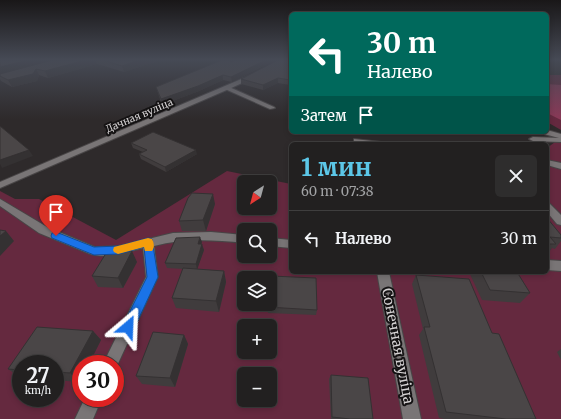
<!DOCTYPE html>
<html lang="ru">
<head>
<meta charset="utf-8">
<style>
	:root { --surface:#222020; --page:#2e2d2d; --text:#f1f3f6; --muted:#a2a3a5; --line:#3f3e3e; --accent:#5cc7e8 }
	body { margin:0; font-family:Merriweather,serif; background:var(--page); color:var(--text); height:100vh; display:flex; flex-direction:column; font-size:15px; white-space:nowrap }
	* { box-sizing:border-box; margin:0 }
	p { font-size:13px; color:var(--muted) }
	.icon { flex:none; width:22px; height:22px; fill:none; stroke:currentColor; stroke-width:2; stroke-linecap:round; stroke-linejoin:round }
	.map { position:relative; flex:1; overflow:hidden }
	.sheet { position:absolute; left:289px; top:142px; width:260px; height:132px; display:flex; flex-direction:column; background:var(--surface); border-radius:6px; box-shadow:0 2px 6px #0003,0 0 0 1px var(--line) }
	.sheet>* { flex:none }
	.guide { position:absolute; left:289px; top:12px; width:260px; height:122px; border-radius:6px; box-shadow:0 2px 6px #0003,0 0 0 1px var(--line); background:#00695c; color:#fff; overflow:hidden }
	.needle { width:26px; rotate:216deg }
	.tools { position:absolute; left:237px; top:175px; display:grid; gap:8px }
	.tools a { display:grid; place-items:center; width:40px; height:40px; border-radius:6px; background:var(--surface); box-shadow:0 2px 6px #0003,0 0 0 1px var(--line); font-size:20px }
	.speed { position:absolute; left:12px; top:355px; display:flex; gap:8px; font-size:20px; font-weight:700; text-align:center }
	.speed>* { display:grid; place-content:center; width:52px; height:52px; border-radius:50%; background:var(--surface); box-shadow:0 2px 6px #0003,0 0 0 1px var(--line); line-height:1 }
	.speed small { font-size:10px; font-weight:400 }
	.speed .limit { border:6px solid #d22; background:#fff; color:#111 }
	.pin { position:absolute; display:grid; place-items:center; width:34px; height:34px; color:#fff; margin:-41px -17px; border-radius:50% 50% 50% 0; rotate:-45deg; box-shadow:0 0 4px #0007 }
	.pin .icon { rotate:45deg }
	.me { position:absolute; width:44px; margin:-22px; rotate:26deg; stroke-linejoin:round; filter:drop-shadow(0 0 3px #0008) }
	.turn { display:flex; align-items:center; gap:14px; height:84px; padding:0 12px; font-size:18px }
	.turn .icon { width:52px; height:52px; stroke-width:2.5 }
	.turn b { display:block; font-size:28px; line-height:34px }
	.then { display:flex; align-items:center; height:38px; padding:0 12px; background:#0003; gap:8px; font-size:15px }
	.round { display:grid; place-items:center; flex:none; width:42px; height:42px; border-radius:6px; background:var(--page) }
	.head { display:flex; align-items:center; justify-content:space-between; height:68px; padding:0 12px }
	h1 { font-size:24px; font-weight:700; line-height:30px; color:var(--accent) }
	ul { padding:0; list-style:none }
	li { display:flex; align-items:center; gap:12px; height:56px; padding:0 12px; border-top:1px solid var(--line) }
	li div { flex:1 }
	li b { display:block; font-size:15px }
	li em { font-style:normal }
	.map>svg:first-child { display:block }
</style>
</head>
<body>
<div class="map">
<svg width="561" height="419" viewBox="0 0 561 419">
	<rect width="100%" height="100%" fill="#2e2a2b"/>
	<g fill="#65293f" fill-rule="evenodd">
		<polygon points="547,75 561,75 561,130 547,122"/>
		<path d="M561 141V419H0V191L15 199H39L116 240 227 171 291 184V272H547V148L555 142ZM244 182H270V208H244ZM244 230H270V256H244ZM244 278H270V304H244ZM244 326H270V352H244ZM21 364H55V398H21ZM81 364H115V398H81ZM244 374H270V400H244Z"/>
	</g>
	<polygon fill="#893957" points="547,84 561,85 561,120 547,113"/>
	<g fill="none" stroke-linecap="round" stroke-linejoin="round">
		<defs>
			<g id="service">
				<polygon points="227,86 274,107 275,108 270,109 225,89 225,87"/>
				<polygon points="354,139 381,142 427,142 431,144 363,144 354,143"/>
			</g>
			<g id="minor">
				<polygon points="253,74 256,76 255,77 229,89 0,188 0,182"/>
				<polygon points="547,130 561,134 561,142 533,141 529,139 533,137 559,138 544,134 543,132 547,132"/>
				<polygon points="547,160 561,163 561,169 547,165"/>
				<path d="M0 199 47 227 95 247 119 246 173 233 211 232 244 235V243C213 240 184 238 154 246L158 277 115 370V364H103L146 277 143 248C127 252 106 259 90 254L39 233 0 206Z"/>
				<polygon points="547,203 550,204 561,215 561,225 557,224 547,212"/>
				<polygon points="270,238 291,240 291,248 270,246"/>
				<polygon points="547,260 561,261 561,271 547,270"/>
				<polygon points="377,272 389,272 421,419 403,419"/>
				<polygon points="85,398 102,398 93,419 75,419"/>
			</g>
		</defs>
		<use href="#service" stroke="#484546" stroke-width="2"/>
		<use href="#minor" stroke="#484546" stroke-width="2"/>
		<use href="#service" fill="#797576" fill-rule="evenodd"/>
		<use href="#minor" fill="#797576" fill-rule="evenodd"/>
	</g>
	<g fill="#403c3d">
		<polygon points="0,60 161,60 124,72 97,64 48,78 39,75 37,81 12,87 1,81 0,79"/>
		<polygon points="235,60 275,60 232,82 223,80 199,91 162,105 156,87"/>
		<polygon points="291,60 291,85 290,85 278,83 263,90 241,84 241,79"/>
		<polygon points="131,143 197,154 166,172 141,159 139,154 143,152 133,148"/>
		<polygon points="215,204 206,231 182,231 179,221"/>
		<polygon points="547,218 561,235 561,241 555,249 552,248 547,255"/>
		<polygon points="202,242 201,244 204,250 197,269 224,271 226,282 219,312 176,308 172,298 183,269 167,268 165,263"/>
		<polygon points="137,262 123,288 98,287 92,276"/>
		<polygon points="469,272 517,272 530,293 520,303 482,300"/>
		<polygon points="416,275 492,333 536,419 444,419 439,418 419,335 423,329 412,284"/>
		<polygon points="267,307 317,310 316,315 268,313"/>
		<polygon points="93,331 101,340 79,382 55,380 55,364 21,364 21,378 8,369"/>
		<polygon points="184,335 188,344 175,387 142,384 136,376"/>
		<polygon points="561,349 561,360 557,352"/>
		<polygon points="331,375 373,419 331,419 329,379"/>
	</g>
	<g fill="#343132">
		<polygon points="29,60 57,60 0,74 0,67"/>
		<polygon points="86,60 95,60 97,64 48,78 45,71"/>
		<polygon points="139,60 161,60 124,72 122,66"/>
		<polygon points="266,60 275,60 232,82 231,77"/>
		<polygon points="36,69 39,75 37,81 12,87 8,80"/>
		<polygon points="223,75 223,80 199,91 162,105 161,99"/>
		<polygon points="278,78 278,83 263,90 263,85"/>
		<polygon points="29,150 33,156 2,168 0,164 0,160"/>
		<polygon points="196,150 197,154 166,172 165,167"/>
		<polygon points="213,194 215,204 206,231 203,220"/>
		<polygon points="6,231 14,241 0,256 0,236"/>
		<polygon points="200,237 202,242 199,249 198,244"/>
		<polygon points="202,244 204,250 197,270 196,264"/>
		<polygon points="132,251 137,262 123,288 118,278"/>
		<polygon points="224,271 226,282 219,312 216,301"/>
		<polygon points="93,331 101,340 89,364 81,364 81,379 79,382 70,373"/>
		<polygon points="184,335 188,344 175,387 170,378"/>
	</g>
	<g fill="#4a4647" stroke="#343132">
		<polygon points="0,60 29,60 0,67"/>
		<polygon points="52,60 86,60 45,71 36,69 33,74 8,80 0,76 0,74"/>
		<polygon points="103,60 139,60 122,66"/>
		<polygon points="222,60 230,60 231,62 235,60 266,60 231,77 223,75 198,86 161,99 156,87"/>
		<polygon points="278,60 291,60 291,80 290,80 278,78 263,85 241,79"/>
		<polygon points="0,126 29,150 0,160"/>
		<polygon points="153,132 196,150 165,167 139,154 147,150 131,143"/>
		<polygon points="192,193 213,194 203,220 179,221 188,198"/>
		<polygon points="547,218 561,235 561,238 550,237 556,244 547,244"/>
		<polygon points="0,230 6,231 0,236"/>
		<polygon points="200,237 198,244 202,244 196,264 165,263 176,238"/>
		<polygon points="108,250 132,251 118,278 92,276"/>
		<polygon points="183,268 224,271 216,301 172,298"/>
		<polygon points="481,272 517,272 530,293 490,290"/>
		<polygon points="416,275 469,279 492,333 499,334 536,419 506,419 446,412 424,327 430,327"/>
		<polygon points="271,276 316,278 317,310 267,307 268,304 270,304 270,283"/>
		<polygon points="37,327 93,331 70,373 55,372 55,364 21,364 21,370 8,369"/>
		<polygon points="153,332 184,335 170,378 136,376"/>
		<polygon points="331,375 368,378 373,419 350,419 332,417"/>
	</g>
	<linearGradient id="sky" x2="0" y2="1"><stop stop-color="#191718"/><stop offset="0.5" stop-color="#464a55"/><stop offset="1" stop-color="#464a55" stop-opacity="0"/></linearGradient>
	<rect width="561" height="119" fill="url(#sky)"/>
	<polygon fill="#1a73e8" stroke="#114b97" points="56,232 94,247 119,246 148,238 152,239 158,277 133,331 128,333 124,331 122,327 147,277 144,247 119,254 94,255 52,238 51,236 52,233"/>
	<path fill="#f59e0b" d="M148 238 152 239C154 243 155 247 152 251H145L144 247 118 254 114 252 113 250 114 247Z"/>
	<g text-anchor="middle" stroke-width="4" stroke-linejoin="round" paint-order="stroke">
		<g font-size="10" fill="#d5d2d3" stroke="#151314">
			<text transform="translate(139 115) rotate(-23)" y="4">Дачная вуліца</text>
		</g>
		<g font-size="14" fill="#d5d2d3" stroke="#151314">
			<text transform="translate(398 346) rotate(79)" y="5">Сонечная вуліца</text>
		</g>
	</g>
</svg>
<div class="tools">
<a><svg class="needle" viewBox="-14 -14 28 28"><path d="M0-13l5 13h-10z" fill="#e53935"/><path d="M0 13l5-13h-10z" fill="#a2a3a5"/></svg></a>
<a><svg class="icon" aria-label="search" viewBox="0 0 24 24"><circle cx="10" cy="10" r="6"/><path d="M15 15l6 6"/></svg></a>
<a><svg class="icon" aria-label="layers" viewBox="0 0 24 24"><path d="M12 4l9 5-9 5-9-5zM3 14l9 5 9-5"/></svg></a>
<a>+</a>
<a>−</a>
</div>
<div class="speed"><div>27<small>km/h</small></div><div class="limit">30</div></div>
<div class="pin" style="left:56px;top:236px;background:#d93025"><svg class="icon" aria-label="arrive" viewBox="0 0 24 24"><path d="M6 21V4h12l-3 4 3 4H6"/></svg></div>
<svg class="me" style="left:128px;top:327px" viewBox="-20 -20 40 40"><path d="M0-17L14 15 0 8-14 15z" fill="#1a73e8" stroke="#fff" stroke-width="4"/></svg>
<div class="guide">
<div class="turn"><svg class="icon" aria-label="left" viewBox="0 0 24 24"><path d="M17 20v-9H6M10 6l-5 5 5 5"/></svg><div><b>30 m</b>Налево</div></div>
<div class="then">Затем<svg class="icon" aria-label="arrive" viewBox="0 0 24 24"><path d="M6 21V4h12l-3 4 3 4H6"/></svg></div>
</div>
<section class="sheet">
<div class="head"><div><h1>1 мин</h1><p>60 m · 07:38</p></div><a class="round"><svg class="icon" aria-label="close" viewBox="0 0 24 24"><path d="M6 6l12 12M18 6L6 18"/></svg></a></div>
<ul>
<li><svg class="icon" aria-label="left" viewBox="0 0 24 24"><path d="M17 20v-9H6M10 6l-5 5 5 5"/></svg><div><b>Налево</b></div><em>30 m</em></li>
</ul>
</section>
</div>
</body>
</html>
